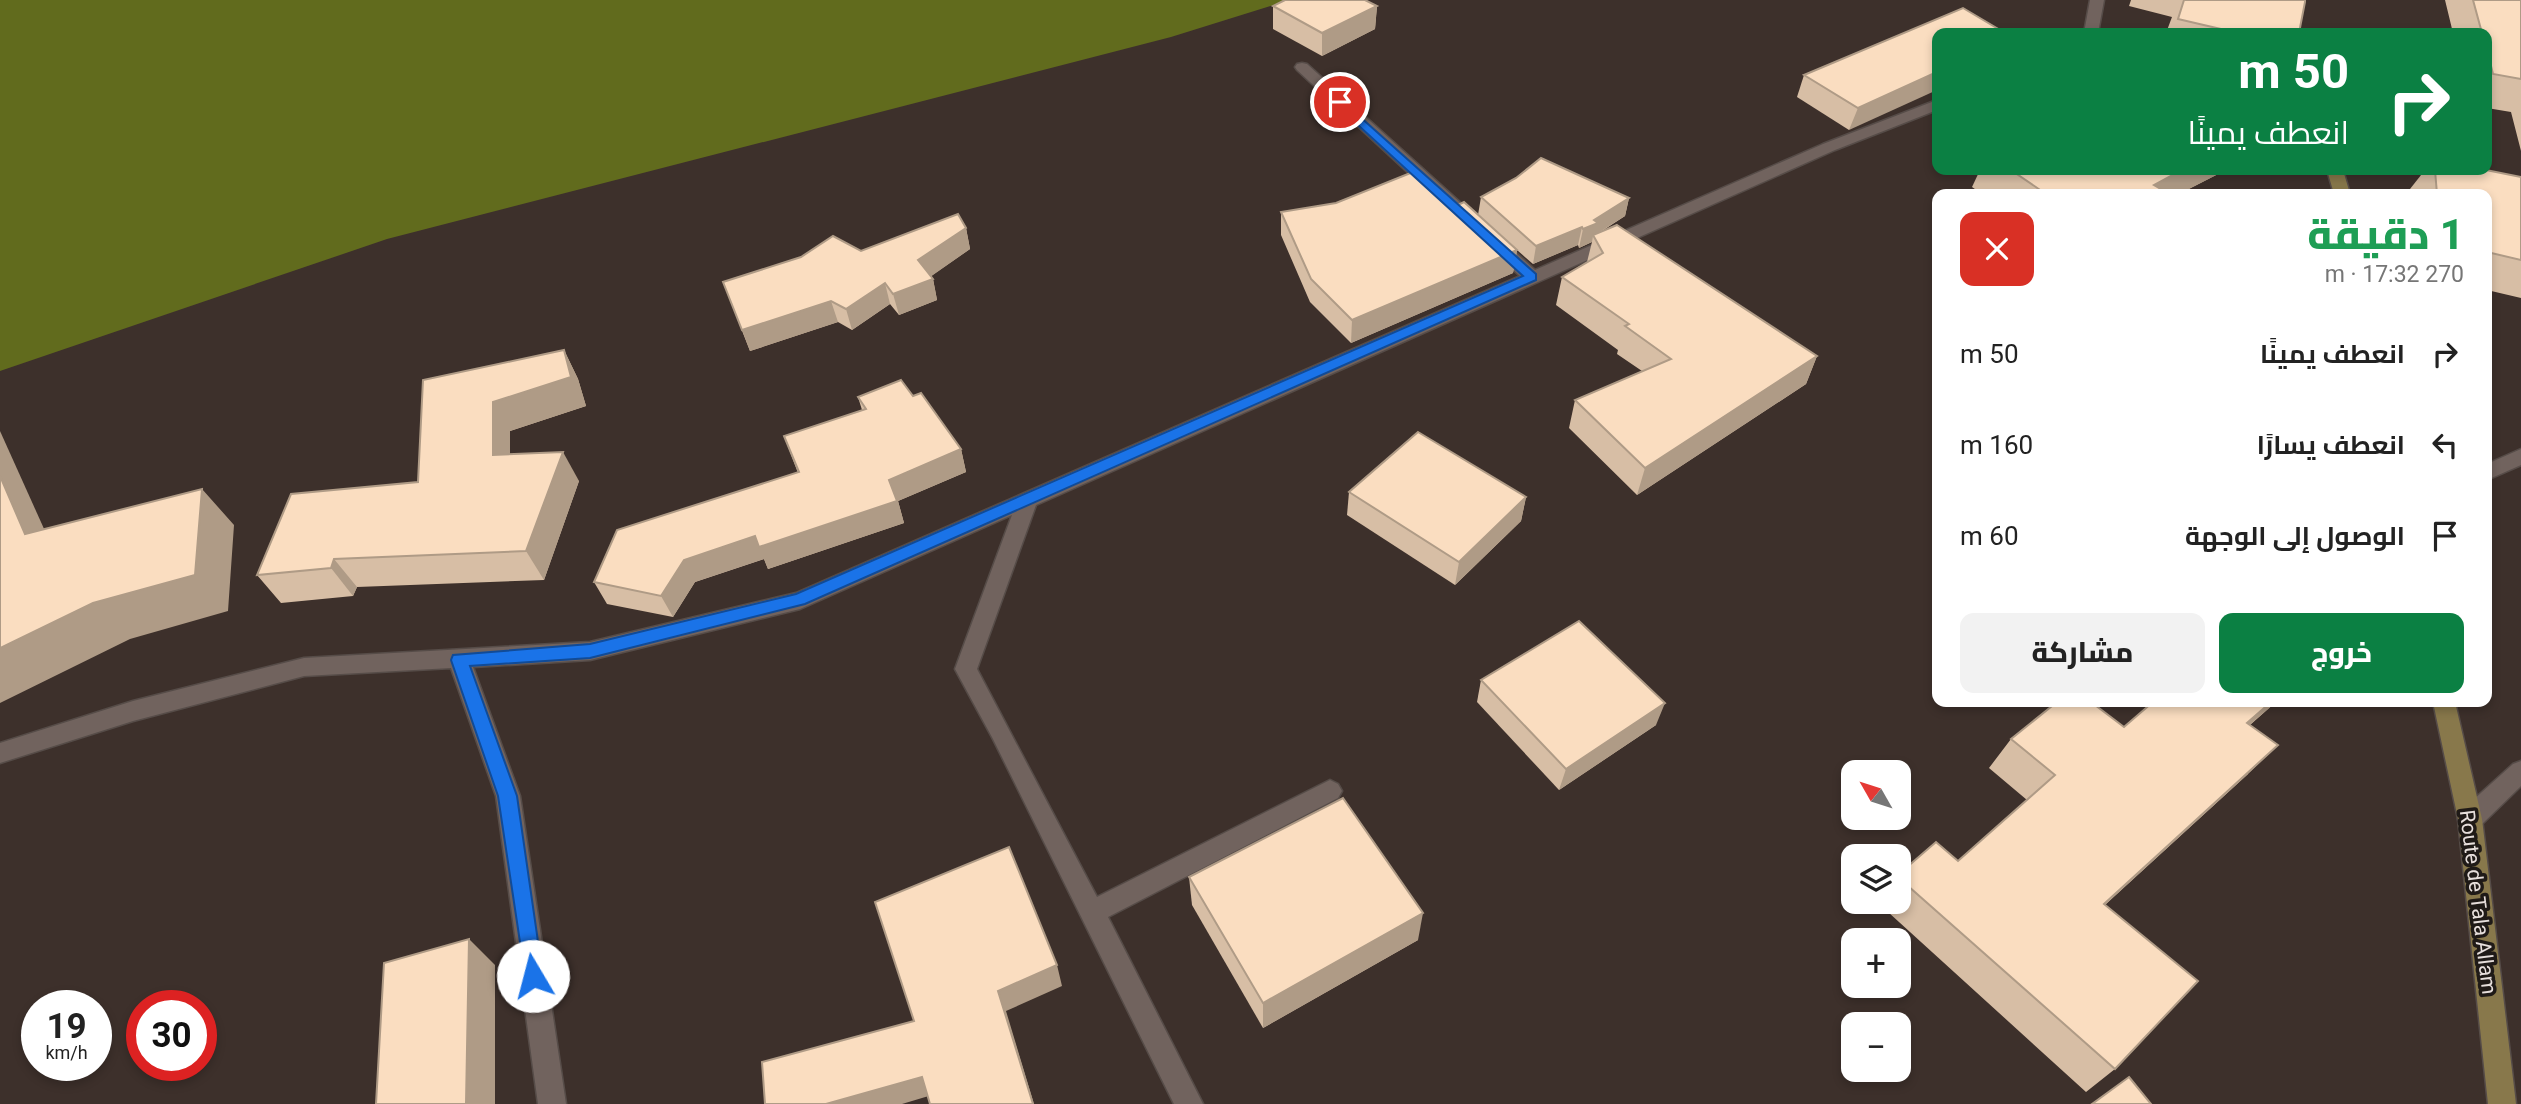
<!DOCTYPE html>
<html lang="ar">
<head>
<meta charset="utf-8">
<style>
	:root { --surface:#fff; --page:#f2f2f2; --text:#222; --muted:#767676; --accent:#0b8043 }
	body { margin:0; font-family:Roboto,Cairo,sans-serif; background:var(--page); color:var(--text); direction:rtl; height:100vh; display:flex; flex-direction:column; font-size:26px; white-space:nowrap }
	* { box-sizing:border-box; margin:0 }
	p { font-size:23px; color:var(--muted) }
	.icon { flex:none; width:38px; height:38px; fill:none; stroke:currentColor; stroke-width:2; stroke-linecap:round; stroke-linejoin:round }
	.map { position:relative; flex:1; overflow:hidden; direction:ltr }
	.sheet { position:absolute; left:1932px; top:189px; width:560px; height:518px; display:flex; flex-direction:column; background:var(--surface); border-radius:14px; box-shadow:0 4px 10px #0003; direction:rtl }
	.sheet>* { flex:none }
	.top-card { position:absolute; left:1932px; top:28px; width:560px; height:147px; border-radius:14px; box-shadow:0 4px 10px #0003; direction:rtl; background:#0b8043; color:#fff; overflow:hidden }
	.needle { width:46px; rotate:309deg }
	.buttons { position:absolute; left:1841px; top:760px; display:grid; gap:14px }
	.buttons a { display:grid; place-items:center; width:70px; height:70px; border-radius:14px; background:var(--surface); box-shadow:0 4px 10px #0003; font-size:35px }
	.speed { position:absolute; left:21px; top:990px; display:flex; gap:14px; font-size:35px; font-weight:700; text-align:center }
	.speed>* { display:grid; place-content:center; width:91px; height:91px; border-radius:50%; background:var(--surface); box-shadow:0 4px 10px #0003; line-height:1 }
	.speed small { font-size:18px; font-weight:400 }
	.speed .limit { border:10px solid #d22; background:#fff; color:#111 }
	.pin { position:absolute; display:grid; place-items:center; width:60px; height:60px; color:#fff; margin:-30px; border:4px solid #fff; border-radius:50%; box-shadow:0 2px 7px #0007 }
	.me { position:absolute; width:77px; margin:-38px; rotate:352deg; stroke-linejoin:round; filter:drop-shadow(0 0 5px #0008) }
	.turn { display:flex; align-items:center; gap:24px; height:147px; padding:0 28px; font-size:32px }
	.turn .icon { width:91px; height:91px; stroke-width:2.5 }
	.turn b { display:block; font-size:49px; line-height:60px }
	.round { display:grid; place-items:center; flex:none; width:74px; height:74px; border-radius:14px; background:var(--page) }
	.headline { display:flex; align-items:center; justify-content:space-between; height:119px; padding:0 28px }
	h1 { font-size:42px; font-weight:800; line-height:52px; color:#1e9e55 }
	.button { display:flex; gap:14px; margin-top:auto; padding:14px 28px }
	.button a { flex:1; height:80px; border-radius:14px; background:var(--accent); color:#fff; font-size:28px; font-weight:800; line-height:80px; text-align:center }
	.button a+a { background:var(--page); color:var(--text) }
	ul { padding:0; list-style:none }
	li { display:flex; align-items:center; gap:21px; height:91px; padding:0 28px }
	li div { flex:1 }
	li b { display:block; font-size:26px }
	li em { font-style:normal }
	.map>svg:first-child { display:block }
</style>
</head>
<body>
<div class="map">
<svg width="2521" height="1104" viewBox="0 0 2521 1104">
	<rect width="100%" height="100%" fill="#3d302b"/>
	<polygon fill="#616b1d" points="0,0 1290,0 1171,37 387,239 0,371"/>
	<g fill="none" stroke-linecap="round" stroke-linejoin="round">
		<defs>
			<g id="lane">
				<polygon points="2521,449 2521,465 2487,480 2487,464"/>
				<polygon points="2521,761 2521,786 2479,827 2470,830 2461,827 2458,819 2461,811 2513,764"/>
			</g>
			<g id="street">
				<polygon points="2090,0 2104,0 2098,33 2084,33"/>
				<polygon points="1302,63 1307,64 1535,270 1823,144 1937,100 1937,110 1835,150 1036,505 977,669 1097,897 1322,784 1330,780 1338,784 1342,791 1338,798 1108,917 1203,1104 1174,1104 993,739 955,669 1012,515 800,609 590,660 473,667 520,796 566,1104 538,1104 496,796 451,668 304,676 133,721 0,763 0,743 133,701 304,658 590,642 796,593 1520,276 1297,70 1295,67 1297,64"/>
			</g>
			<g id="secondary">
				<polygon points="2327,170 2343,170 2350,194 2334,194"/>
				<polygon points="2433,702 2455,702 2482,819 2516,1104 2488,1104 2458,819"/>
			</g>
		</defs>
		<use href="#lane" stroke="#564c48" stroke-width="3"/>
		<use href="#street" stroke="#564c48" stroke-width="3"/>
		<use href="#secondary" stroke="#564c48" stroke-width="3"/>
		<use href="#lane" fill="#71635e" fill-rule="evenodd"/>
		<use href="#street" fill="#71635e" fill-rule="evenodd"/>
		<use href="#secondary" fill="#88784b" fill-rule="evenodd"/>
	</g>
	<g fill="#d7bea5">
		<polygon points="2131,0 2305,0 2299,33 2166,33 2172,17 2129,6"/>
		<polygon points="2445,0 2521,0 2521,151 2511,112 2487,108 2487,33 2453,33"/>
		<polygon points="1273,6 1377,6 1375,29 1322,56 1273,29"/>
		<polygon points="1963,8 1849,130 1797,97 1804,75"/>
		<polygon points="1980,170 2226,170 2179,194 1982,194 1972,187"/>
		<polygon points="2425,170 2435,170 2437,194 2411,194 2410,189"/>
		<polygon points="2521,177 2521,298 2487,290 2487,194"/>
		<polygon points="1481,197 1629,198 1625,216 1599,233 1817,356 1806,384 1637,495 1569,428 1575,400 1642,371 1617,354 1618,350 1556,305 1562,277 1587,262 1592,242 1579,248 1578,245 1533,264 1517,250 1513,273 1351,343 1310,302 1281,235 1281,212 1454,207 1478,215"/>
		<polygon points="966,228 970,249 931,276 933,279 937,300 899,315 890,304 852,330 838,322 750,351 723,282"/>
		<polygon points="564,350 578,379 586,406 510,431 510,454 579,481 544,580 357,587 353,596 281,603 257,575 418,482"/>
		<polygon points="913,396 961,449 966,472 898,501 904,523 768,569 764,559 695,582 673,617 607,604 594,582 798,473 784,436 862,410 858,397"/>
		<polygon points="1349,492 1526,497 1521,521 1455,585 1347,515"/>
		<polygon points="1481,680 1656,725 1559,790 1477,702"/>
		<polygon points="2153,702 2276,702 2250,725 2248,774 2105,905 2115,1069 2086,1092 1877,902 1877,901 1899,901 1899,874 1958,861 2027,800 1989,768 2011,739 2124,727"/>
		<polygon points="1189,877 1418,940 1263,1028 1192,905"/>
	</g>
	<g fill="#af9b86">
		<polygon points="1377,6 1375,29 1322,56 1322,33"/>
		<polygon points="1937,72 1937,90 1849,130 1858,108"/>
		<polygon points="2182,170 2226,170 2179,194 2148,194 2154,185"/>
		<polygon points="1629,198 1625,216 1593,236 1592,242 1579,248 1583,229 1594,220"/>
		<polygon points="1582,227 1578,245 1533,264 1536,246"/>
		<polygon points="966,228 970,249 923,282 918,260"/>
		<polygon points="1517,250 1513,273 1351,343 1352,320"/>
		<polygon points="933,279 937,300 899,315 893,294"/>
		<polygon points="885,283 890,304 852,330 846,309"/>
		<polygon points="831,301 838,322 750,351 742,330"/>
		<polygon points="564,350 578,379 586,406 510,431 510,484 493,455 493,402"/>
		<polygon points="1817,356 1806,384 1637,495 1645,468"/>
		<polygon points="0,431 63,571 25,534 0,476"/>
		<polygon points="961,449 966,472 898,501 904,523 768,569 764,559 695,582 673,617 661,596 684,560 889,480"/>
		<polygon points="563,452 579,481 544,580 526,551"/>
		<polygon points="202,489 234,525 228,611 130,639 0,703 0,648 93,603"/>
		<polygon points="1526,497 1521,521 1455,585 1459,562"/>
		<polygon points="334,559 357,587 353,596 331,568"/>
		<polygon points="2271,702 2276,702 2218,752 2247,723"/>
		<polygon points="1665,703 1656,725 1559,790 1566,769"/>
		<polygon points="2278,745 2248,774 2077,930 2104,904"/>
		<polygon points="1423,913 1418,940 1263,1028 1263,1003"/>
		<polygon points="469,939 495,965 495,1104 466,1104"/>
		<polygon points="1057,965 1062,986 1006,1011 1034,1104 1033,1104 998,991"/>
		<polygon points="922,1077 932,1095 902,1104 826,1104"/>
	</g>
	<g fill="#faddc0" stroke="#af9b86" stroke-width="2">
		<polygon points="1285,0 1365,0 1377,6 1322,33 1273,6"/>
		<polygon points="2184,0 2305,0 2305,2 2299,33 2238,33 2178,19"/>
		<polygon points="2473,0 2521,0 2521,79 2493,74 2487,50 2487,33 2482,33"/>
		<polygon points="1963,8 2005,33 1937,33 1937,72 1858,108 1804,75"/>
		<polygon points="1541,158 1629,198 1594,220 1598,223 1583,229 1582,227 1536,246 1481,197 1516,178"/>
		<polygon points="2011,170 2182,170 2154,185 2164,191 2156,194 2046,194"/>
		<polygon points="2435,170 2486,170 2521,177 2521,260 2487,252 2487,194 2437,194"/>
		<polygon points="1413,172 1454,207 1464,202 1517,250 1352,320 1311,279 1281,212 1336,203"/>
		<polygon points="958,214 966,228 918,260 933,279 893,294 885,283 846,309 831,301 742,330 723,282 801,257 833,236 861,251"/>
		<polygon points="1617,225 1817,356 1645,468 1575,400 1671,359 1625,326 1629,324 1562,277 1603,253 1593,235"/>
		<polygon points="564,350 571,377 493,402 493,455 563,452 526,551 334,559 331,568 257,575 291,494 418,482 423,380"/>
		<polygon points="901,380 913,396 921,393 961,449 889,480 897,501 759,547 755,536 684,560 661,596 594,582 617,530 799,472 784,436 866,409 858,397"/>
		<polygon points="1418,432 1526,497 1459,562 1349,492"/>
		<polygon points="0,476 25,534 202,489 195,575 93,603 0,648"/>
		<polygon points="1579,621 1665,703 1566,769 1481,680"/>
		<polygon points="2057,702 2091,702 2124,727 2153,702 2271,702 2247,723 2278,745 2104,904 2198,981 2115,1069 1899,878 1899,874 1936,842 1958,861 2055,775 2011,739"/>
		<polygon points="1343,798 1423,913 1263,1003 1189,877"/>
		<polygon points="1009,847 1057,965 998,991 1033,1104 930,1104 922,1077 826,1104 765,1104 762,1062 914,1021 875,902"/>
		<polygon points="469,939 466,1104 376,1104 384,963"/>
		<polygon points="2129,1077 2151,1104 2092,1104"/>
	</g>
	<polygon fill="#1a73e8" stroke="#114b97" stroke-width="2" points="1340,99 1536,274 1536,280 805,604 590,658 470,666 517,796 543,976 540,982 533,985 526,982 498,796 451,660 453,655 590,644 796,594 1523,276 1336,105 1334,102"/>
	<g text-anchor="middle" stroke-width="7" stroke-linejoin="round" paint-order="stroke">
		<g font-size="21" fill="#e7dfdc" stroke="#1f1a17">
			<text transform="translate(2478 902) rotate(83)" y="7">Route de Tala Allam</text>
		</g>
	</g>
</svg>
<div class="buttons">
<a><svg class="needle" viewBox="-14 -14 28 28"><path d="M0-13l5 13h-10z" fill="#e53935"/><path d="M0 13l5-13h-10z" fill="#767676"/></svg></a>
<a><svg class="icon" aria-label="layers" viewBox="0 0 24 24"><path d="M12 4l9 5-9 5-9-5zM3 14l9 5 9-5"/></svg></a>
<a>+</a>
<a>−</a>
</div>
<div class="speed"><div>19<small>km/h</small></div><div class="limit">30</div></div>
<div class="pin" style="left:1340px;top:102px;background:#d93025"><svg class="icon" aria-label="arrive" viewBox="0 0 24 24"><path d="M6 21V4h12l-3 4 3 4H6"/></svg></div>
<svg class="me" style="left:533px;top:976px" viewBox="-20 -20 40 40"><circle r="19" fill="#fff"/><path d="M0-13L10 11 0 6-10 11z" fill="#1a73e8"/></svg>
<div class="top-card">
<div class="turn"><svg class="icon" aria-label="right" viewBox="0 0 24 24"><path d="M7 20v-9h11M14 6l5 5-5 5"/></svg><div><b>50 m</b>انعطف يمينًا</div></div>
</div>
<section class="sheet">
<div class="headline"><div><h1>1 دقيقة</h1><p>270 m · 17:32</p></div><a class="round" style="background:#d93025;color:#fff"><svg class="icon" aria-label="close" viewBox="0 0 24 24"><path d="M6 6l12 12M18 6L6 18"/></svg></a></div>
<ul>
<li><svg class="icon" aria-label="right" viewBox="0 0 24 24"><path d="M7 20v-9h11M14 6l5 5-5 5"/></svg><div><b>انعطف يمينًا</b></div><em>50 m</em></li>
<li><svg class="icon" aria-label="left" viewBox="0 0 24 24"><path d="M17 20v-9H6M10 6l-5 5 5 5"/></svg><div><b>انعطف يسارًا</b></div><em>160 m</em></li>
<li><svg class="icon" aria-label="arrive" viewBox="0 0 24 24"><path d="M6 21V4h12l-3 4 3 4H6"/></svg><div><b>الوصول إلى الوجهة</b></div><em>60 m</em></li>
</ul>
<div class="button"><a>خروج</a><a>مشاركة</a></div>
</section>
</div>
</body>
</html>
